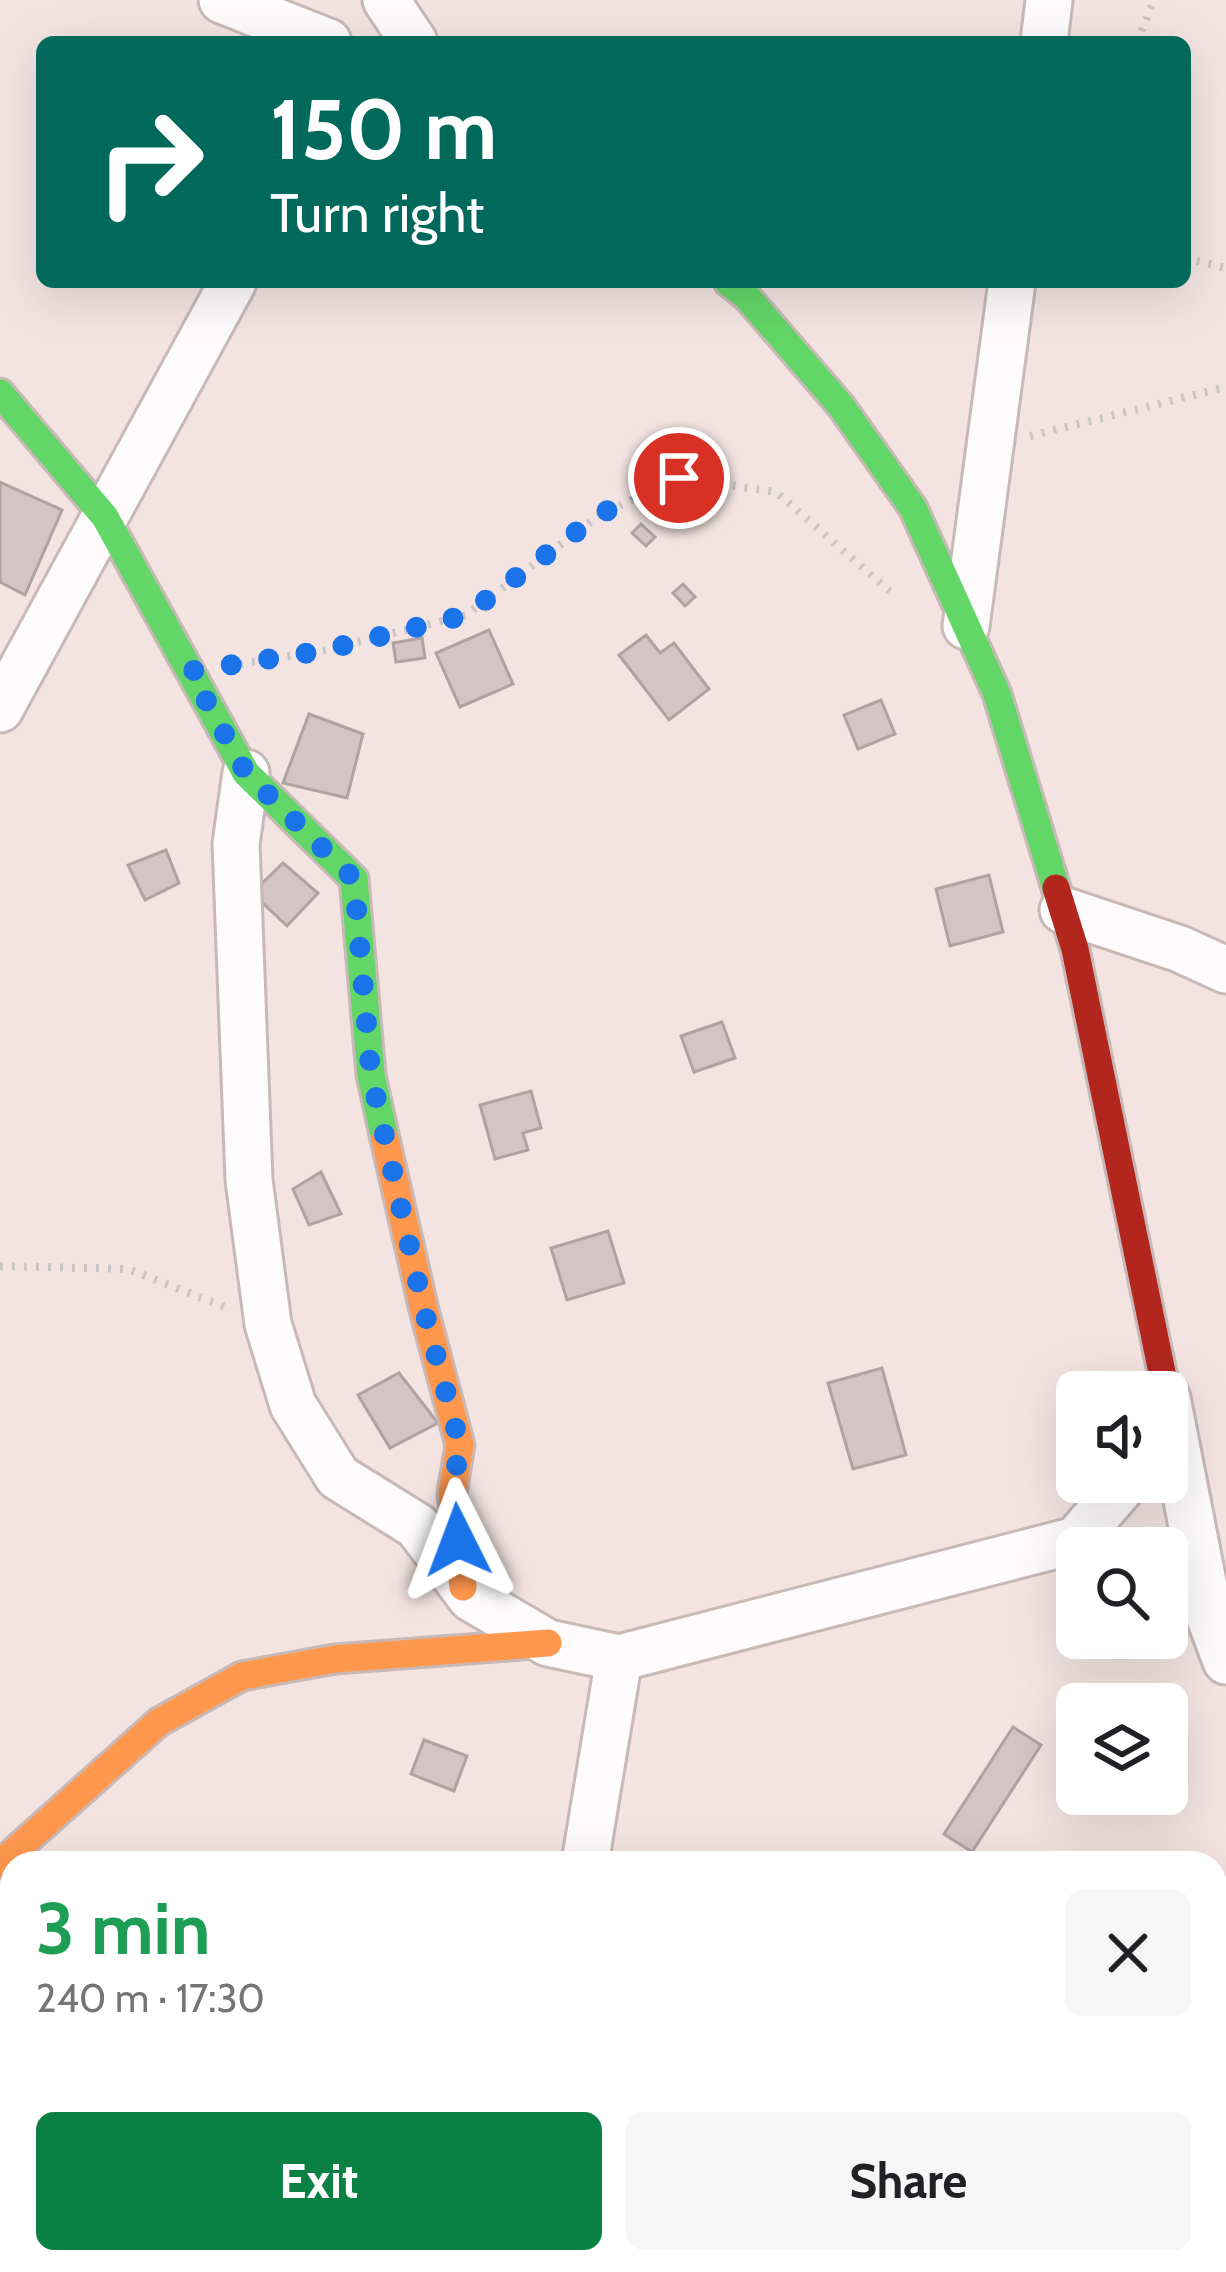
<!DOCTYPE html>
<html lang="en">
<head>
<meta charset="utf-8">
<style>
	:root { --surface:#fff; --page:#f6f6f6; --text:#202124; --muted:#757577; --accent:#0b8043 }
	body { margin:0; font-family:Cabin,sans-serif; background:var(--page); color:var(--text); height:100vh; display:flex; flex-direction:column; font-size:45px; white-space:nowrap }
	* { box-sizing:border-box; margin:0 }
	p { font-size:39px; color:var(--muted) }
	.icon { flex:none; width:66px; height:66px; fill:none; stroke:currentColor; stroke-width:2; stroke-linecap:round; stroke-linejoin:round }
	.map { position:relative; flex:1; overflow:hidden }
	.sheet { position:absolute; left:0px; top:1851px; width:1227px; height:423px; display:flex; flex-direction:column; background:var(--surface); border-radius:36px 36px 0 0; box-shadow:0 12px 48px #0002 }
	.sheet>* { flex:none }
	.top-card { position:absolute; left:36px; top:36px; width:1155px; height:252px; border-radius:18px; box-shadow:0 12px 48px #0002; background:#00695c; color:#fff; overflow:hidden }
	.tools { position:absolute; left:1056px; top:1371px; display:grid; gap:24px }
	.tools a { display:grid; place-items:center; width:132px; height:132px; border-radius:18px; background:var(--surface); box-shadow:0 12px 48px #0002; font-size:60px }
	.pin { position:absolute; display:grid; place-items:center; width:102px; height:102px; color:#fff; margin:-51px; border:6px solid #fff; border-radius:50%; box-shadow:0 3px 12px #0007 }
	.me { position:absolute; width:132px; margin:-66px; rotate:357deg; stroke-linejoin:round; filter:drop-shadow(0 0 9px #0008) }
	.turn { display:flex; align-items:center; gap:42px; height:252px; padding:0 36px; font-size:54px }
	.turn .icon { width:156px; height:156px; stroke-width:2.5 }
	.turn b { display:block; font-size:84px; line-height:102px }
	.round { display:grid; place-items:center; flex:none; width:126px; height:126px; border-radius:18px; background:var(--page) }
	.headline { display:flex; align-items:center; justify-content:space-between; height:204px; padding:0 36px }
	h1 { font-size:72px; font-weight:700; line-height:90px; color:#1e9e55 }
	.action { display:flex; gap:24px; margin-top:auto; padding:24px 36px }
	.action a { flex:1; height:138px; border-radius:18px; background:var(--accent); color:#fff; font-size:48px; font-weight:700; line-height:138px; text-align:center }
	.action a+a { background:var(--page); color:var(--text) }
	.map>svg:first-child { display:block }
</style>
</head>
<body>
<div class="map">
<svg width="1226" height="2272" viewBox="0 0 1226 2272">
	<rect width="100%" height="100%" fill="#f3e4e2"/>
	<g fill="#d3c4c5" stroke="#b0a2a3" stroke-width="3">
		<polygon points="0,482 62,510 25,595 0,582"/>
		<polygon points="641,524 655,537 646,546 632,533"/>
		<polygon points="683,584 695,597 685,606 673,593"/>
		<polygon points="489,630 513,684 460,707 436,653"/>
		<polygon points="646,635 660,653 674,643 709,689 669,720 619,655"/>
		<polygon points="422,638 425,658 396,662 393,643"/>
		<polygon points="881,700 895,734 858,749 844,715"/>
		<polygon points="309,714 363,734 347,798 283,783"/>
		<polygon points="166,850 179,883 145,900 128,865"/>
		<polygon points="283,863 318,893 287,926 252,893"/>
		<polygon points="989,875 1003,932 950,946 936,889"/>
		<polygon points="722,1022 735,1058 694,1072 681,1036"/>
		<polygon points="531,1091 541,1128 523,1133 528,1150 495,1159 480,1105"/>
		<polygon points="321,1172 341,1214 309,1225 293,1189"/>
		<polygon points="608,1231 624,1283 567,1300 551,1248"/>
		<polygon points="882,1368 906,1455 853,1469 828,1383"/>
		<polygon points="399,1373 438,1423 390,1448 358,1395"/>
		<polygon points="1013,1727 1041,1745 972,1852 944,1834"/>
		<polygon points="424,1740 467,1756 454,1791 411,1774"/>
		<polygon points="0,2155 12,2162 12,2235 0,2227"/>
		<polygon points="420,2262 458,2262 456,2272 420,2272"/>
	</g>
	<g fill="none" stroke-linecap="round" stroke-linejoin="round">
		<defs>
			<g id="street">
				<polyline points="222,0 328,42"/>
				<polyline points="386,0 414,42"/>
				<polyline points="1044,42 1049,0"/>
				<polyline points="966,626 1012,282"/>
				<polyline points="0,709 233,282"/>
				<polyline points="246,773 236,844 249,1180 268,1324 293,1405 338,1477 417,1526 471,1598 548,1643 619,1658 585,1863"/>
				<polyline points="1063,910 1180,949 1226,970"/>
				<polyline points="1167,1398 1210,1618 1226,1661"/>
				<polyline points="1076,1540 1126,1482"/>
				<polyline points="619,1658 1076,1540 1091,1548"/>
				<polyline points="521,2272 522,2262"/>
			</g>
			<g id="fast">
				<polyline points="728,282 747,297 841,406 913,508 997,694 1056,888"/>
				<polyline points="0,393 105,517 246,773 354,879 371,1075 385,1139"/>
			</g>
			<g id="slow">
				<polyline points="385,1139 424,1310 460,1445 452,1493 463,1587"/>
				<polyline points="0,1864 159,1722 242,1676 335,1659 548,1643"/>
			</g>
			<polyline id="jam" points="1056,888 1075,949 1166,1392"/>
		</defs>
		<use href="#street" stroke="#c8b9b7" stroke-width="51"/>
		<use href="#fast" stroke="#c8b9b7" stroke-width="33"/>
		<use href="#slow" stroke="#c8b9b7" stroke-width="33"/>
		<use href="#jam" stroke="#c8b9b7" stroke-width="33"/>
		<g stroke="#cbc5c5" stroke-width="8" stroke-dasharray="3 9" stroke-linecap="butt">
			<polyline points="1137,42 1154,0"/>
			<polyline points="1185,258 1226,268"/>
			<polyline points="1030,436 1226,387"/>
			<polyline points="240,664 321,651 466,615 600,515 679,478 776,492 894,595"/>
			<polyline points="0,1266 128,1269 225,1307"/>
		</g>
		<use href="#street" stroke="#fdfbfb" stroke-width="45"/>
		<use href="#fast" stroke="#63d668" stroke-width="27"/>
		<use href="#slow" stroke="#ff974d" stroke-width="27"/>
		<use href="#jam" stroke="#b3261e" stroke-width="27"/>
	</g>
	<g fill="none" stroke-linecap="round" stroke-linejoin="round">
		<polyline stroke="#1a73e8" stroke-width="21" stroke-dasharray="0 37.8" points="458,1540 452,1492 460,1445 424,1310 371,1075 354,879 246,773 190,671 321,651 466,615 600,514 679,478"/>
	</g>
</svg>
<div class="tools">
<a><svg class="icon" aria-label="sound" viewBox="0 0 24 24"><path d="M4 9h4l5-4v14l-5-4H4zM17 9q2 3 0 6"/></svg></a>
<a><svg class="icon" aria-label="search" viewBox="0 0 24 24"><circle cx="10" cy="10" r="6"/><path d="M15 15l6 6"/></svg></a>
<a><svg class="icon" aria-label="layers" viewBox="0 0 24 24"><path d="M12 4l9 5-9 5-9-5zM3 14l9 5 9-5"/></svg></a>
</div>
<div class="pin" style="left:679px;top:478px;background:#d93025"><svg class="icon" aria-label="arrive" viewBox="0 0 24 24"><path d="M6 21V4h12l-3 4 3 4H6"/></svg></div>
<svg class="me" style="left:458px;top:1540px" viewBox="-20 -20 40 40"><path d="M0-17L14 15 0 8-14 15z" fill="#1a73e8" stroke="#fff" stroke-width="4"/></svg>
<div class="top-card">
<div class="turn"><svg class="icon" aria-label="right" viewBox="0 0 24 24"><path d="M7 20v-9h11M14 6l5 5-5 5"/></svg><div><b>150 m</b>Turn right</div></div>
</div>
<section class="sheet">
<div class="headline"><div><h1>3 min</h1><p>240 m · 17:30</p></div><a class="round"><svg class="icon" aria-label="close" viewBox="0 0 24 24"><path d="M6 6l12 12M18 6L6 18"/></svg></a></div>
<div class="action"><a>Exit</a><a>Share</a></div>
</section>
</div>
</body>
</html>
